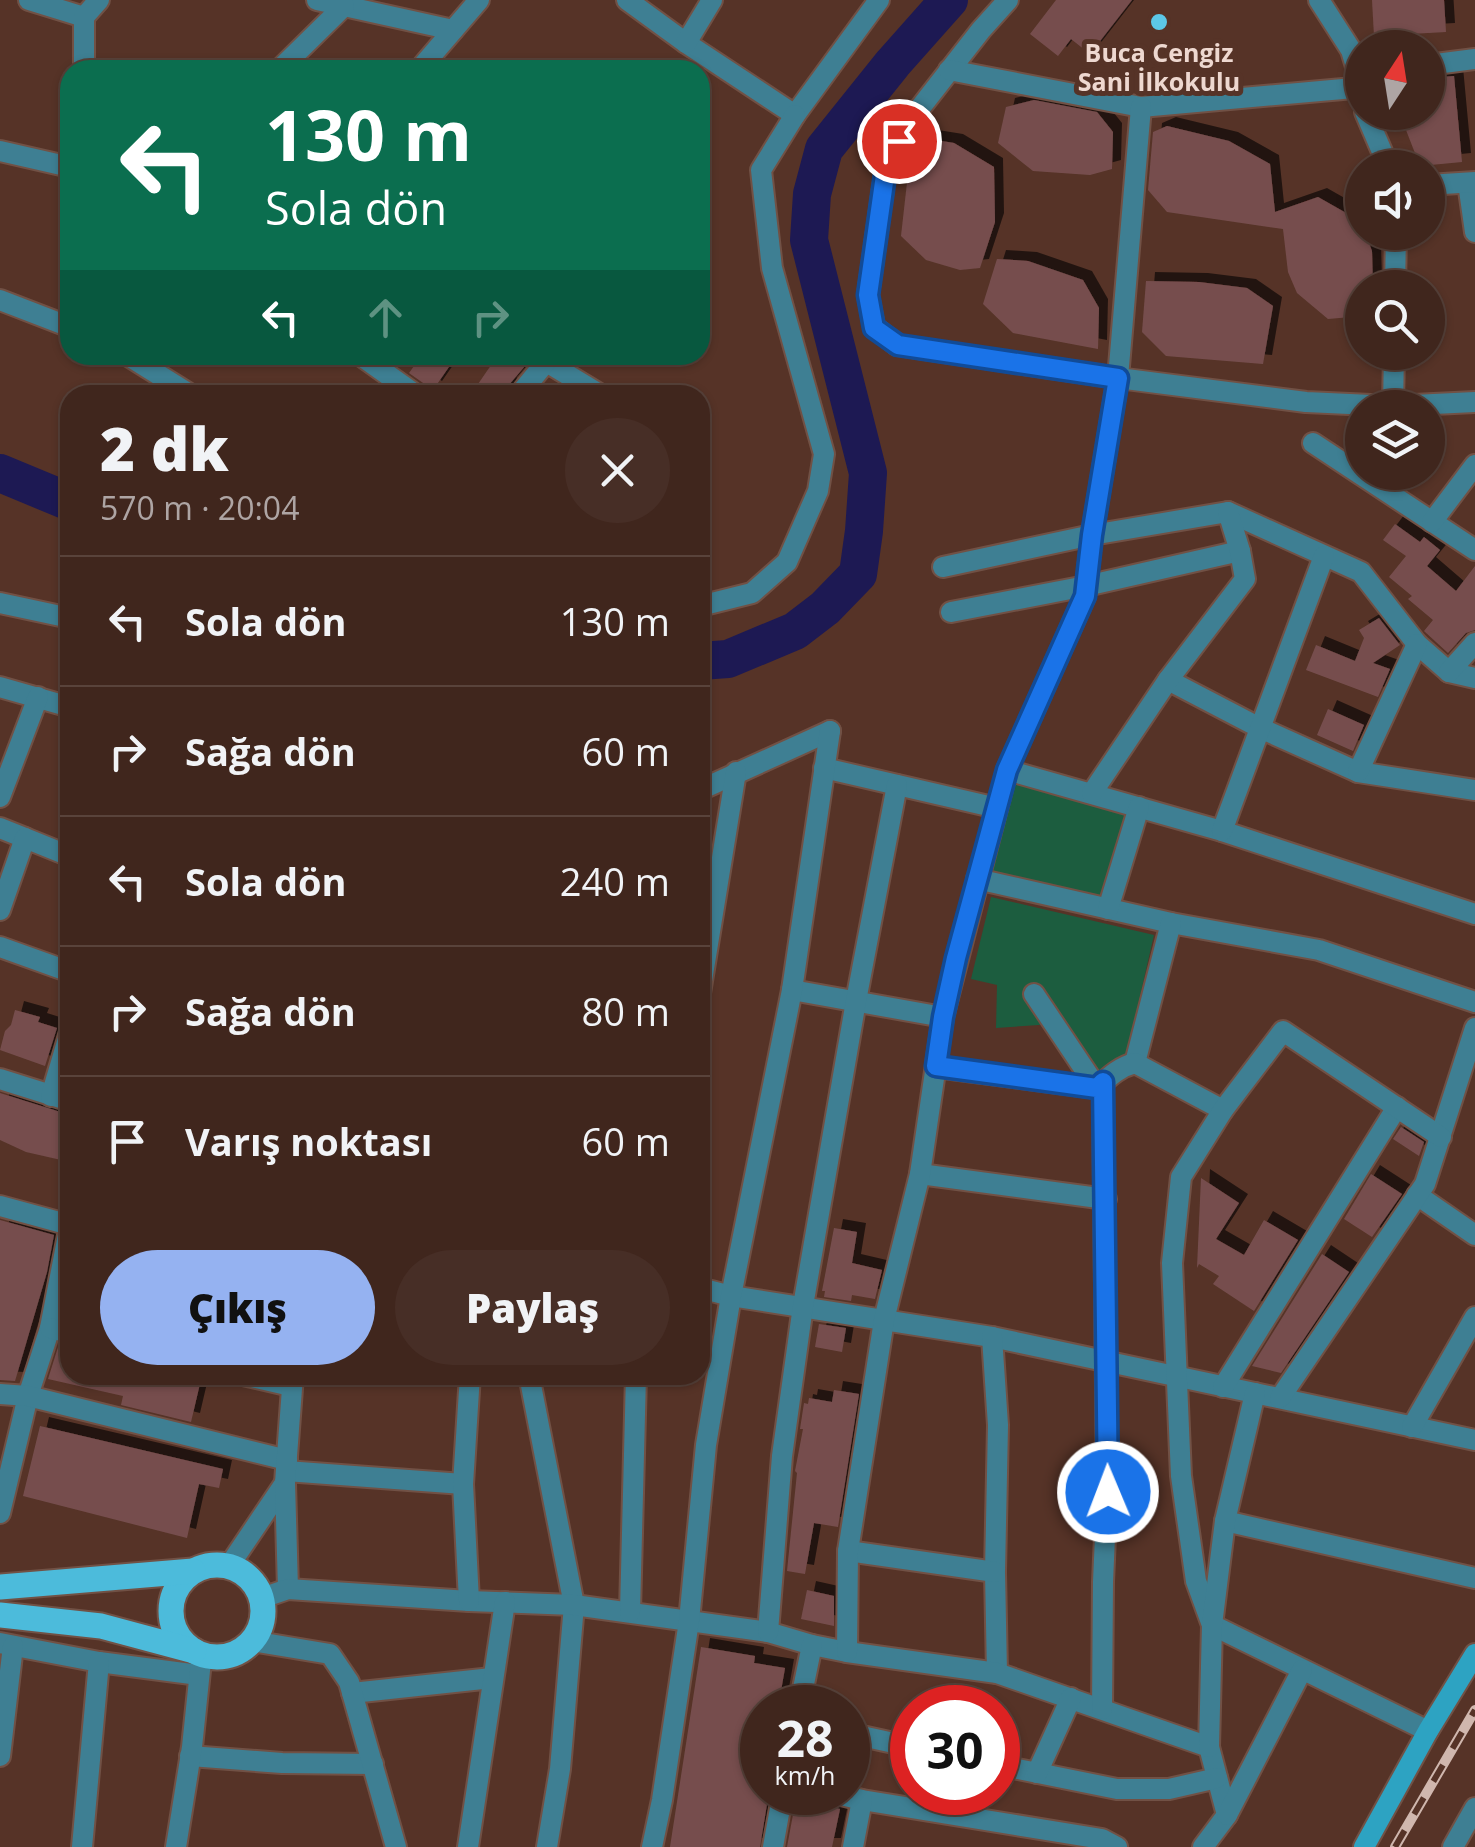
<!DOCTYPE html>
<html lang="tr">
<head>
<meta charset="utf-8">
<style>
	:root { --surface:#40261d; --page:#472e26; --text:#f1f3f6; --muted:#aea5a4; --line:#59433b; --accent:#95b2f1 }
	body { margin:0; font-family:"Open Sans",sans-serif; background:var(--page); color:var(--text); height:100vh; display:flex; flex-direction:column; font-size:38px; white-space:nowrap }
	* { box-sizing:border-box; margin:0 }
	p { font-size:32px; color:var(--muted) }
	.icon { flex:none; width:55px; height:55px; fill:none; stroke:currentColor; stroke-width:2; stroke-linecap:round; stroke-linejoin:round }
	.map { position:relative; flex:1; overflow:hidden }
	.sheet { position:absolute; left:60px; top:385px; width:650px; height:1000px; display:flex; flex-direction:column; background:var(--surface); border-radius:30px; box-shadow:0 2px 8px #0004,0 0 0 2px var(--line) }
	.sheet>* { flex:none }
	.banner { position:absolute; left:60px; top:60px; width:650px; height:305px; border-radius:30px; box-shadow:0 2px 8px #0004,0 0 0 2px var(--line); background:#0b6e4f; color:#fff; overflow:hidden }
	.needle { width:65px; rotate:12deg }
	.controls { position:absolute; left:1345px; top:30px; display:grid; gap:20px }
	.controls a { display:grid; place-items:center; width:100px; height:100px; border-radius:50%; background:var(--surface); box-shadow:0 2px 8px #0004,0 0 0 2px var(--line); font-size:50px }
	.speed { position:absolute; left:740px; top:1685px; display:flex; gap:20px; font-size:50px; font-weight:700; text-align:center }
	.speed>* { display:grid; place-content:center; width:130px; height:130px; border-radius:50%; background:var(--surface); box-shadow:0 2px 8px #0004,0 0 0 2px var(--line); line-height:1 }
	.speed small { font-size:25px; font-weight:400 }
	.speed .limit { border:15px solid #d22; background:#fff; color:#111 }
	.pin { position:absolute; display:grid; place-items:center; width:85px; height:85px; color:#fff; margin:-42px; border:5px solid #fff; border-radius:50%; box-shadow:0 2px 10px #0007 }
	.me { position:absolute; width:110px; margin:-55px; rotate:359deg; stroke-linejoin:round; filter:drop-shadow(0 0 8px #0008) }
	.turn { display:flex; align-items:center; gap:35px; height:210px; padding:0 40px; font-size:45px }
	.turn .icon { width:130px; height:130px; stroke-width:2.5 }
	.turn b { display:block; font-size:70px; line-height:85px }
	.lanes { display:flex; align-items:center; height:95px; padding:0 40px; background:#0003; justify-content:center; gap:50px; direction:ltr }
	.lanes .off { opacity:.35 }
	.round { display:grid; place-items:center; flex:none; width:105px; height:105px; border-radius:52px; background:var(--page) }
	.summary { display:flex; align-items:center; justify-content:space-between; height:170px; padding:0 40px }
	h1 { font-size:60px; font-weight:800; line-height:75px }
	.cta { display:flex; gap:20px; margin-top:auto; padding:20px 40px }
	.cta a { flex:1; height:115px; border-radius:60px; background:var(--accent); color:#111; font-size:40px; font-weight:800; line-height:115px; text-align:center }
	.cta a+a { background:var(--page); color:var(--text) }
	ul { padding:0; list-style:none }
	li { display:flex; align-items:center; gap:30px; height:130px; padding:0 40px; border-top:2px solid var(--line) }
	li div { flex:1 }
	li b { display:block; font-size:38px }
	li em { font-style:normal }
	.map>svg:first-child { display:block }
</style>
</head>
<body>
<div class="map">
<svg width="1475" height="1847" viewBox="0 0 1475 1847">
	<defs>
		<filter id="shadow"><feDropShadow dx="9" dy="-9" stdDeviation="0" flood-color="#0009"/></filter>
	</defs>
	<rect width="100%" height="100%" fill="#563327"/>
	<g fill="#1c5d3f">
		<polygon points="1007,770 1139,807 1108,909 977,879"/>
		<polygon points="991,897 1154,935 1124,1066 1097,1088 1054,1024 996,1028 997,985 971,979"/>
	</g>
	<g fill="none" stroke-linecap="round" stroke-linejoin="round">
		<g stroke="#1d1953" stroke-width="38">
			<polyline points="0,473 70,502"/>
			<polyline points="700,661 728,659 795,631 825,608 858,574 864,531 868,473 809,240 812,194 824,149 893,63 949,0"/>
		</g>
	</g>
	<g fill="#764e4e" filter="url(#shadow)">
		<polygon points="1056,0 1132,0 1090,54 1071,39 1058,56 1030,34"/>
		<polygon points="1372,0 1444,0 1446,32 1374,36"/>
		<polygon points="1454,76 1462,162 1420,166 1399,112 1428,112 1428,78"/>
		<polygon points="1034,100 1097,112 1113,132 1112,169 1090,175 1033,171 998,143 1006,107"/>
		<polygon points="1167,126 1229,141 1270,164 1275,212 1318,197 1362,222 1362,232 1365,232 1372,251 1373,288 1362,288 1362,316 1328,319 1297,293 1288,272 1283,229 1167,212 1148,190 1153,132"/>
		<polygon points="923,138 954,143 994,167 995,222 980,268 960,270 926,260 901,236 911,147"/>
		<polygon points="997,259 1028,261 1083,280 1099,308 1098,349 1013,333 983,304"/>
		<polygon points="1146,281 1199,282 1247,288 1273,306 1263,364 1166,356 1142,332"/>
		<polygon points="422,355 454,355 449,362 451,364 433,390 409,373"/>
		<polygon points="498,355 508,355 525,366 508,386 506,395 488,395 476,387"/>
		<polygon points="1395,524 1420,542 1424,537 1440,550 1427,566 1456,591 1475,566 1475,630 1466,633 1448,653 1424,631 1433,620 1408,599 1412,596 1389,577 1406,556 1383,540"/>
		<polygon points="1379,618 1400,645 1373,663 1390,669 1378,697 1306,670 1316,645 1355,661 1364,638 1359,630"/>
		<polygon points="1328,709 1364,725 1353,751 1317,735"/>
		<polygon points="15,1010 40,1017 38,1022 57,1028 45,1066 0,1050 5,1031 11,1025"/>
		<polygon points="0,1093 70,1115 70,1162 26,1152 0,1140"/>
		<polygon points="1401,1127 1424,1142 1419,1156 1393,1139"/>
		<polygon points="1371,1174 1402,1194 1372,1237 1344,1219"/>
		<polygon points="1201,1178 1239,1203 1216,1239 1244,1255 1264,1220 1298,1240 1254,1311 1213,1284 1219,1276 1199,1264 1197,1268"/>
		<polygon points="0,1220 54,1235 47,1272 15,1381 0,1380"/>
		<polygon points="834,1228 857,1232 852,1263 882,1270 875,1299 852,1295 851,1301 824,1297 825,1291 822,1291"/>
		<polygon points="1322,1254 1349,1272 1281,1373 1252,1366"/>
		<polygon points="819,1324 846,1328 842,1352 815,1347"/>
		<polygon points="59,1344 70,1346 70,1375 202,1375 191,1422 121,1405 123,1396 48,1379"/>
		<polygon points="834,1390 859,1394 838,1527 814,1523 805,1574 787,1571 797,1473 795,1471 803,1429 800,1429 804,1403 808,1404 809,1398 832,1402"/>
		<polygon points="40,1426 223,1469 219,1488 199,1484 187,1538 23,1496"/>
		<polygon points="807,1590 834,1596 834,1626 801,1619"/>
		<polygon points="701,1647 755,1656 754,1663 785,1668 778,1708 762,1708 762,1792 769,1792 760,1847 670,1847"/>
		<polygon points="797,1793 816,1797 825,1805 840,1809 832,1847 787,1847"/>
	</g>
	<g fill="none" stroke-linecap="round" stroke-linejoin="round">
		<defs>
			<g id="minor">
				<polyline points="29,0 84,17"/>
				<polyline points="317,0 453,30"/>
				<polyline points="627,0 686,43 795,115 879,0"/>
				<polyline points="1008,0 981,30 906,126 886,167 868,295 874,327 897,345 1118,378 1306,402 1393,406 1475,402"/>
				<polyline points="1319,0 1351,50 1358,73"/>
				<polyline points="686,43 712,0"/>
				<polyline points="1428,65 1475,59"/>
				<polyline points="89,70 84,63 84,17 99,0"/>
				<polyline points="279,70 344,6"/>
				<polyline points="419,70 479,0"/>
				<polyline points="949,70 1141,107 1354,88 1358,73 1362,73"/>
				<polyline points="1365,112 1389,168"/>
				<polyline points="0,151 70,167"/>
				<polyline points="1468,183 1475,232"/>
				<polyline points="1428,185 1475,182"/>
				<polyline points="1395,288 1396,232"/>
				<polyline points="0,300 70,327"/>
				<polyline points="127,355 191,395"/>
				<polyline points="360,355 416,395"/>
				<polyline points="535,355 601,395"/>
				<polyline points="519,395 546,362"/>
				<polyline points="1393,406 1394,352"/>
				<polyline points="1313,443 1475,550"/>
				<polyline points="1432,522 1475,465"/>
				<polyline points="943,567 1092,535 1228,512 1361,572 1417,644 1449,672 1475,678"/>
				<polyline points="0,603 70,618"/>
				<polyline points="700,606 752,593 787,562 818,491 824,454 772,268 761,170 795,115"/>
				<polyline points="951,612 1086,586 1240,551"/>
				<polyline points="1449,672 1475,643"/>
				<polyline points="1168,680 1260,728 1358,772 1475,790"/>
				<polyline points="0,687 70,707"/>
				<polyline points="824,768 997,808"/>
				<polyline points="1007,770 1222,831 1475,914"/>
				<polyline points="1358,772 1417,644"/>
				<polyline points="700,790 830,731"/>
				<polyline points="1092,793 1168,680 1245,579 1240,551 1228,512"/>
				<polyline points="0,797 38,697"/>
				<polyline points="0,828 25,838"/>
				<polyline points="1222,831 1324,556"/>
				<polyline points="977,879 1171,923 1319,950 1475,1002"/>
				<polyline points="1108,909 1139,807"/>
				<polyline points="0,910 25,838 67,855 70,850"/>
				<polyline points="0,947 70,972"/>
				<polyline points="792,990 943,1017"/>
				<polyline points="700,993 736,772"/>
				<polyline points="1034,994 1097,1088"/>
				<polyline points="1135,1063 1171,923"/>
				<path d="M936 1067 1097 1088C1109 1077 1119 1067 1135 1063L1223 1110"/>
				<polyline points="0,1079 70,1101"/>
				<polyline points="51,1096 70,1032"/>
				<polyline points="920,1174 1106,1199"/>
				<polyline points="1417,1195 1475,1235"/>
				<polyline points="0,1206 70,1225 50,1328 28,1396 0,1513"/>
				<polyline points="700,1288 731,1296 992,1337 1475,1440"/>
				<polyline points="50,1328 70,1333"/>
				<polyline points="992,1337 998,1425 995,1572 997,1673"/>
				<polyline points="243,1375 291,1386"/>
				<polyline points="529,1375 574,1605 560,1769 547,1847"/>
				<polyline points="1223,1387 1397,1107"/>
				<polyline points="0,1394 28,1396 287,1460"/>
				<polyline points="1280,1398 1425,1184 1475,1028"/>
				<polyline points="1412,1427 1475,1317"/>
				<polyline points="286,1471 463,1484"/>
				<polyline points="1225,1521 1475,1578"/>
				<polyline points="848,1551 995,1572"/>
				<polyline points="229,1566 285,1483"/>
				<polyline points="288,1589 285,1483 293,1375"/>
				<polyline points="262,1598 288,1589 469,1601 574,1605 768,1632 812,1645 847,1652 997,1673 1209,1747 1227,1815 1203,1847"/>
				<polyline points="469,1601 463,1484 470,1375"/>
				<polyline points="630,1612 636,1375"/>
				<polyline points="768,1632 782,1456 803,1306 856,1001 897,785"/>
				<polyline points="0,1643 99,1662 199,1675"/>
				<polyline points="847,1652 848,1551 884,1320 920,1174 943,1017 1007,770 1085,596 1092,535 1118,378 1141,107"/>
				<polyline points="352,1693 492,1678"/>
				<polyline points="799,1708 812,1645"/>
				<polyline points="1102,1709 1103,1582 1107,1491 1103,1082"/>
				<polyline points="1428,1731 1212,1625 1196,1581 1181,1476 1172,1263 1181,1177 1223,1110 1283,1031 1441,1137"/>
				<polyline points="848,1733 912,1747"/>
				<polyline points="1209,1747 1212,1625 1225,1521 1255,1393"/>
				<polyline points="0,1756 13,1646"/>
				<polyline points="190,1756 282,1763 373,1764"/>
				<polyline points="998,1765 1117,1789 1169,1789 1217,1778"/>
				<polyline points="1037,1773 1071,1698"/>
				<polyline points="829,1792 862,1800 1102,1839 1117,1847"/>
				<polyline points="1227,1815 1302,1670"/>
				<polyline points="82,1847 99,1662"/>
				<polyline points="176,1847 192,1747 201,1661"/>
				<polyline points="468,1847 505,1602"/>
				<polyline points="652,1847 662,1800 689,1621 706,1445 731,1296 792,990 830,731"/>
				<polyline points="773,1847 783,1792"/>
				<polyline points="853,1847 862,1800"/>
			</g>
			<g id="tertiary">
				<polyline points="252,1641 330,1654 349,1682 396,1847"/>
				<polyline points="1453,1847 1475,1808"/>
			</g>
			<polyline id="secondary" points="1364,1847 1428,1731 1475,1654"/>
			<g id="primary">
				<circle cx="217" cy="1611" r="46"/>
				<polyline points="0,1587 193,1571"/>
				<polyline points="0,1615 101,1626 194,1651"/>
			</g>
		</defs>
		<use href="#minor" stroke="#715145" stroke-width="24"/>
		<use href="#tertiary" stroke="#715145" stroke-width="24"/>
		<use href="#secondary" stroke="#715145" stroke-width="24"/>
		<use href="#primary" stroke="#715145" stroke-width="29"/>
		<use href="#minor" stroke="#3e7f93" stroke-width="20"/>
		<use href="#tertiary" stroke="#3e7f93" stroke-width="20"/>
		<use href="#secondary" stroke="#2da3c2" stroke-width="20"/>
		<use href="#primary" stroke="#4cbbdb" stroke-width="25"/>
		<defs>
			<polyline id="rail" points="1395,1847 1475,1710"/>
		</defs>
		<use href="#rail" stroke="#d0b7ae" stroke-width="10"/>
		<use href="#rail" stroke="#563327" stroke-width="6" stroke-dasharray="19" stroke-linecap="butt"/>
	</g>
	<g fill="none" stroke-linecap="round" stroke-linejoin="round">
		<defs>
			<polyline id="route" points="899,141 886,168 868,295 874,328 898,345 1118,378 1092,535 1085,596 1007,770 956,958 943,1017 936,1066 1097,1088 1103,1082 1108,1492"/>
		</defs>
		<use href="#route" stroke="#114b97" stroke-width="25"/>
		<use href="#route" stroke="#1a73e8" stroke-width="18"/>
	</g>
	<circle fill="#5cc7e7" stroke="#563327" stroke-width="4" cx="1159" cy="22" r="10"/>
	<g text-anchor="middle" stroke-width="10" stroke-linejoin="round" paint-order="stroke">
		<g font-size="25" font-weight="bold" fill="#eed8d0" stroke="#563327">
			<text x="1159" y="62">Buca Cengiz<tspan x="1159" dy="29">Sani İlkokulu</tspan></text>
		</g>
	</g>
</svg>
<div class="controls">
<a><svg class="needle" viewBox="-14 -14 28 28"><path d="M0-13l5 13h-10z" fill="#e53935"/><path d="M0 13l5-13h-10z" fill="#aea5a4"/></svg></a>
<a><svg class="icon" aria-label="sound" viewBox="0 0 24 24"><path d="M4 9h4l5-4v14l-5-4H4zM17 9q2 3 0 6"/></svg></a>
<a><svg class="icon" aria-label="search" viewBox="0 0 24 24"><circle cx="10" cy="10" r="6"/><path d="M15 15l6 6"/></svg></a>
<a><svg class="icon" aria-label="layers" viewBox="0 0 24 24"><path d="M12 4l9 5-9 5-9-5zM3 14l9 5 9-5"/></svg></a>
</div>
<div class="speed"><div>28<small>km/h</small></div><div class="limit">30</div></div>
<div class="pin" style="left:899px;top:141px;background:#d93025"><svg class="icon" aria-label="arrive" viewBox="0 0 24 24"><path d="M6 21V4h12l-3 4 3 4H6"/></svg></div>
<svg class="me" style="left:1108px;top:1492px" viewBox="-20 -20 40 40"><circle r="17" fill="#1a73e8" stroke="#fff" stroke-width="3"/><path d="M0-11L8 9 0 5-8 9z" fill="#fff"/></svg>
<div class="banner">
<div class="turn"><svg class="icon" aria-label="left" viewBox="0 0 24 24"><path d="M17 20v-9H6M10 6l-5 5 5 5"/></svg><div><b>130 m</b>Sola dön</div></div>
<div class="lanes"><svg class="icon" aria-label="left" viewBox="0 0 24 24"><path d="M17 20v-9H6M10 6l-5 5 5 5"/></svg><svg class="icon off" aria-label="ahead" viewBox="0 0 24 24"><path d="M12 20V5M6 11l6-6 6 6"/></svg><svg class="icon off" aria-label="right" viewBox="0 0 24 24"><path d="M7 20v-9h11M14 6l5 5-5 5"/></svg></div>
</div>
<section class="sheet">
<div class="summary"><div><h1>2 dk</h1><p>570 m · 20:04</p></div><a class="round"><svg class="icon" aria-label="close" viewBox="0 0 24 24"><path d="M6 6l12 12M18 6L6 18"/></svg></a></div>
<ul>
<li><svg class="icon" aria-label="left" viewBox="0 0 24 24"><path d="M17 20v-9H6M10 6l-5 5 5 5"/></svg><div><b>Sola dön</b></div><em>130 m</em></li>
<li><svg class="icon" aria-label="right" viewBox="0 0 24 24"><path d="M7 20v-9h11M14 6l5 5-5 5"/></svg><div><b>Sağa dön</b></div><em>60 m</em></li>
<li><svg class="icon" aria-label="left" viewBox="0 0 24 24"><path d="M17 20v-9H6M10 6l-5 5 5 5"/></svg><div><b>Sola dön</b></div><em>240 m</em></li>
<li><svg class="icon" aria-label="right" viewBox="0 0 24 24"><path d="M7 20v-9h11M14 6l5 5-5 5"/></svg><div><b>Sağa dön</b></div><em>80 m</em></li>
<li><svg class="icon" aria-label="arrive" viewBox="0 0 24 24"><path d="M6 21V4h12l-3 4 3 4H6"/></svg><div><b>Varış noktası</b></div><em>60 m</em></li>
</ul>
<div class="cta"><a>Çıkış</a><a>Paylaş</a></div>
</section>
</div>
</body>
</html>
